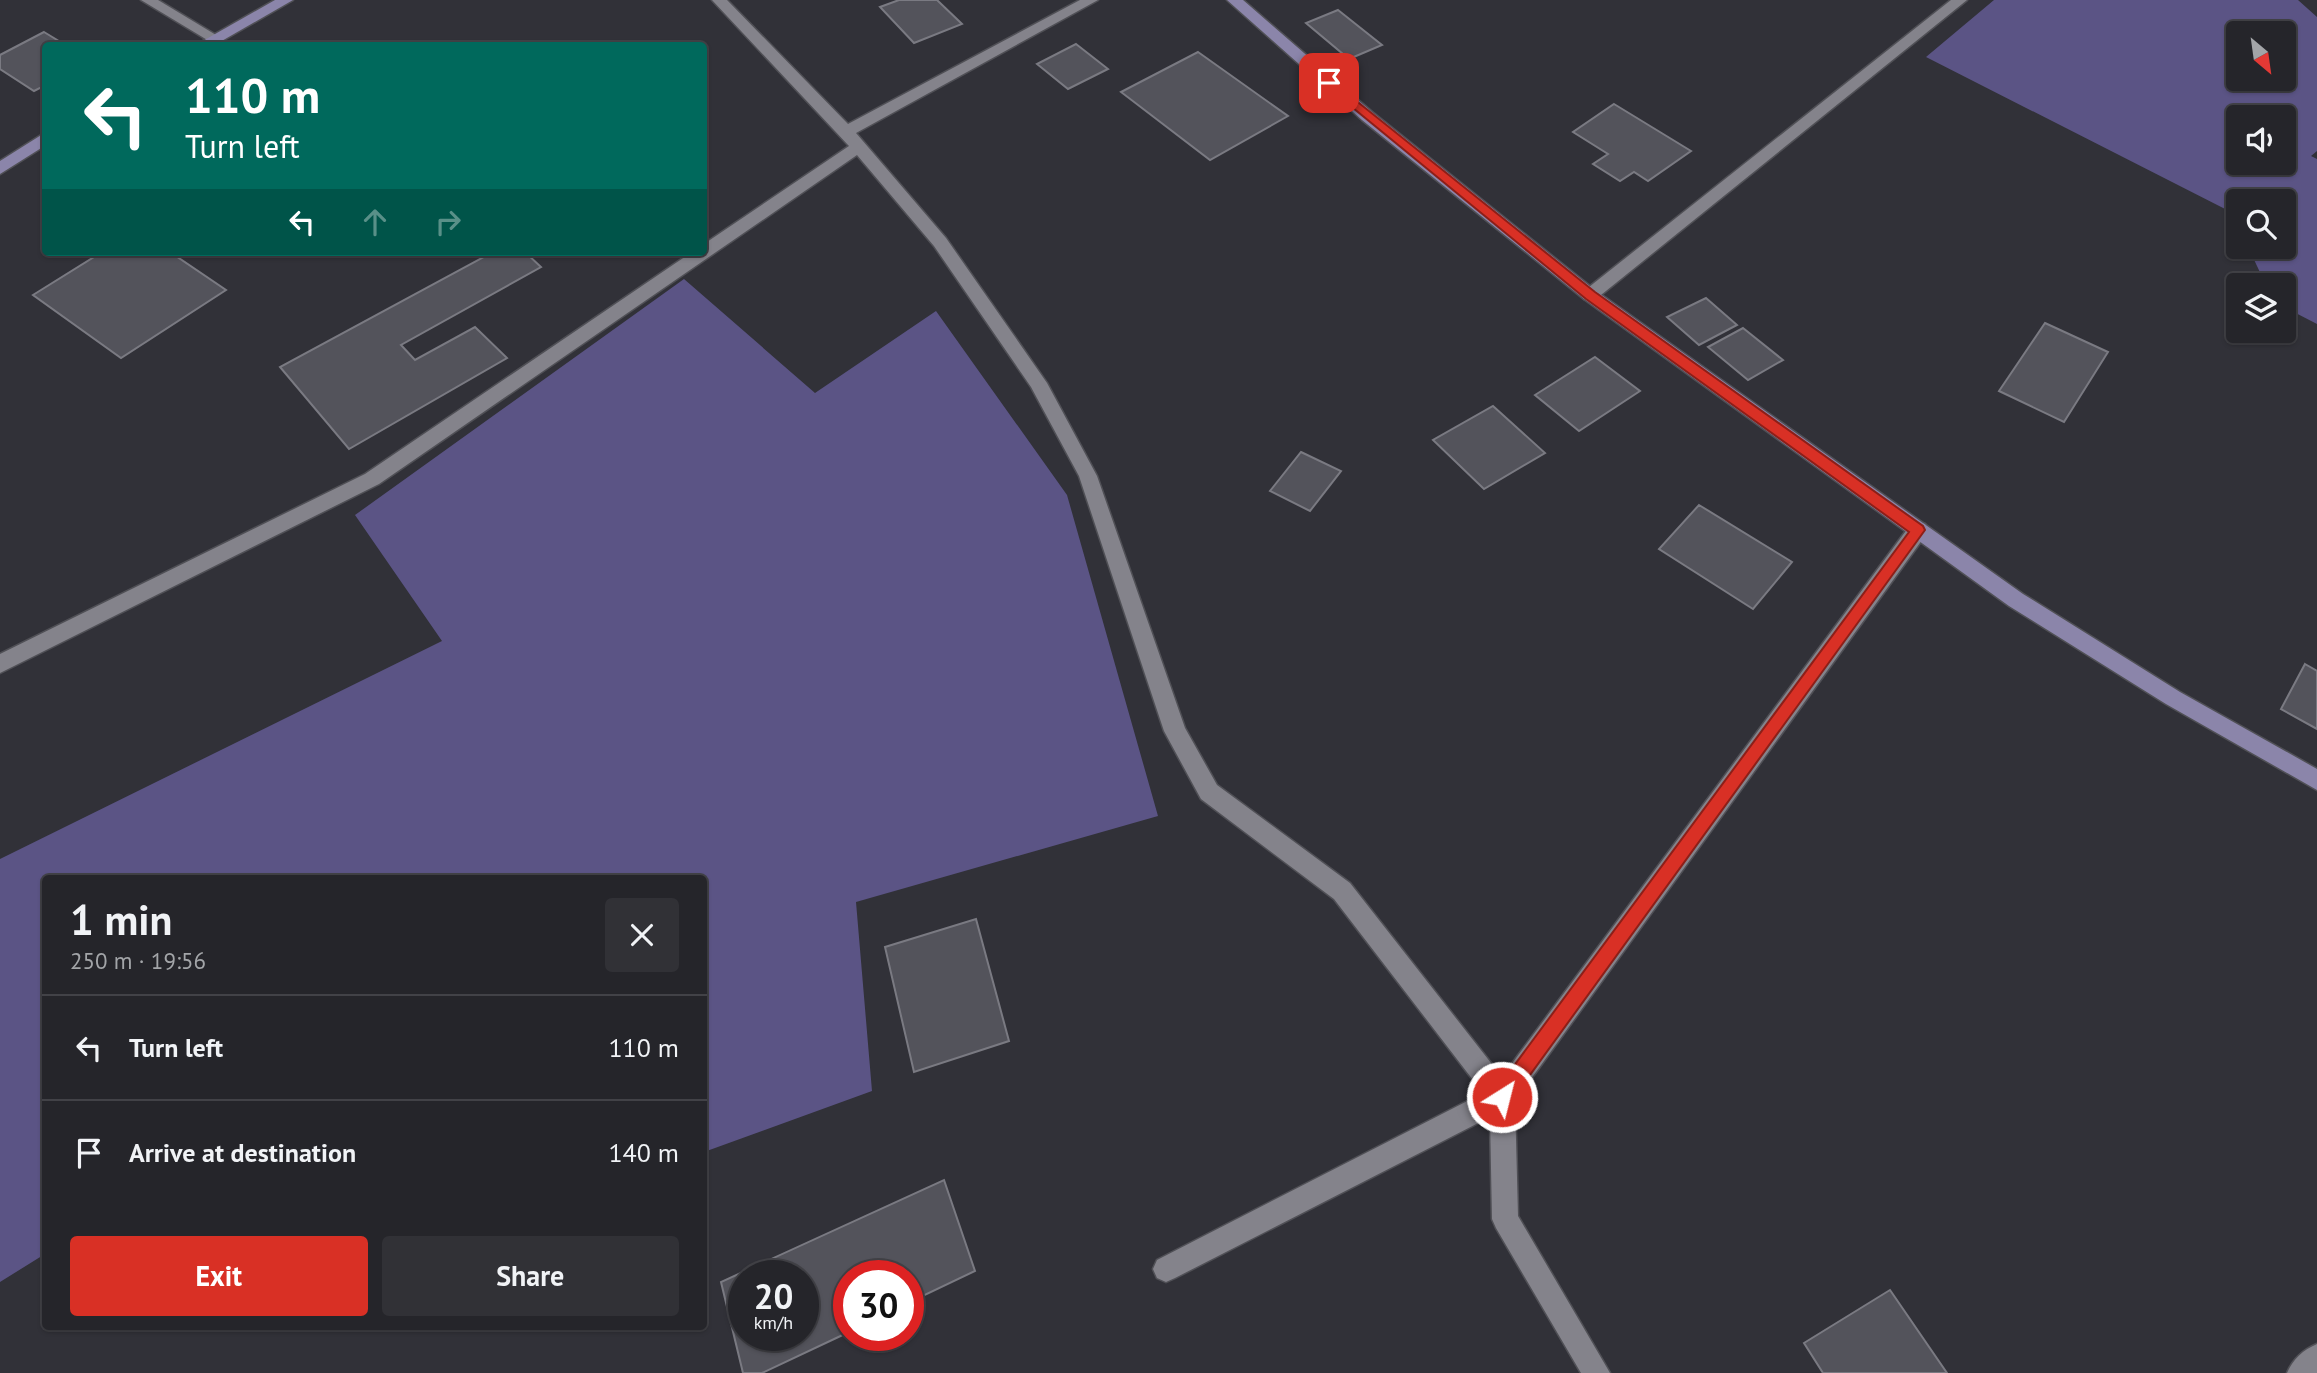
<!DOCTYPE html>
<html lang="en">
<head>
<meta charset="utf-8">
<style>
	:root { --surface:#25252a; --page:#313136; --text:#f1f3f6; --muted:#a3a5a8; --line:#424247; --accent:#d93025 }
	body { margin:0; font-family:"PT Sans",sans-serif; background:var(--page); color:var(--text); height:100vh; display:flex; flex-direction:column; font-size:26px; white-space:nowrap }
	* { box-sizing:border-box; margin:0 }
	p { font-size:23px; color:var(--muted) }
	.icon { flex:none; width:38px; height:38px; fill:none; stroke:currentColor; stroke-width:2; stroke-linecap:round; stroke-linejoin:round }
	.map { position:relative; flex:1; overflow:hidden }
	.details { position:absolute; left:42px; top:875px; width:665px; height:455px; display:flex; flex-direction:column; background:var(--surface); border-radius:7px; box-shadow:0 2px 5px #0004,0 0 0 2px var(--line) }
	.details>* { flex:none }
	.banner { position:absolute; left:42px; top:42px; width:665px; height:214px; border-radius:7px; box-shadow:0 2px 5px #0004,0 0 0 2px var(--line); background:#00695c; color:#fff; overflow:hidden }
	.needle { width:46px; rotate:151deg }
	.buttons { position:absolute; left:2226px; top:21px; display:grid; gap:14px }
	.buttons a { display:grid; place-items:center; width:70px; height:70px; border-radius:7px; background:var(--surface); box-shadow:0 2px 5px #0004,0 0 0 2px var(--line); font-size:35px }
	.speed { position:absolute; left:728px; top:1260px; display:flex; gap:14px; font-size:35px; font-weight:700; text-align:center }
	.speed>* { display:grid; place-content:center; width:91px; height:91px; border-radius:50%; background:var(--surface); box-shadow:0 2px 5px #0004,0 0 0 2px var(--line); line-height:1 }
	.speed small { font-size:18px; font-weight:400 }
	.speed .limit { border:10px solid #d22; background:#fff; color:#111 }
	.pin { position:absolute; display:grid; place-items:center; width:60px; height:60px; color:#fff; margin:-30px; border-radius:14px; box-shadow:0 4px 10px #0006 }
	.me { position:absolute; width:77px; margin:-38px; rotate:36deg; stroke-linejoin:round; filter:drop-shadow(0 0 5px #0008) }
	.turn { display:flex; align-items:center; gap:24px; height:147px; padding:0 28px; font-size:32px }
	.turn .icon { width:91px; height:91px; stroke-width:2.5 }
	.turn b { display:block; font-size:49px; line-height:60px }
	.lanes { display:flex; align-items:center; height:66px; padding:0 28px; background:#0003; justify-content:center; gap:35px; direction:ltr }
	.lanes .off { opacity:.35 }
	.round { display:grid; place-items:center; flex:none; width:74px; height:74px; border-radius:7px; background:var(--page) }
	.headline { display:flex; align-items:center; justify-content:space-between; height:119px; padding:0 28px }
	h1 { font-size:42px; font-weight:700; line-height:52px }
	.cta { display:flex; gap:14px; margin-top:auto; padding:14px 28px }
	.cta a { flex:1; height:80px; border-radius:7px; background:var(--accent); color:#fff; font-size:28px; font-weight:700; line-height:80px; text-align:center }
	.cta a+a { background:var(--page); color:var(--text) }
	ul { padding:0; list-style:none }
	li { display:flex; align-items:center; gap:21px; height:105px; padding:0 28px; border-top:2px solid var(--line) }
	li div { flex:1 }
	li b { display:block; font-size:26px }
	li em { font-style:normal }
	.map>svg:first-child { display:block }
</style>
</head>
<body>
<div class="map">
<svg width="2317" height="1373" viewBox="0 0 2317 1373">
	<rect width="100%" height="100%" fill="#313138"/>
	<g fill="#5b5485" fill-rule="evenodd">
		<path d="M1994 0H2298L2317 17V151L2311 156 2317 159V324L2284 307V285H2266L2248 247H2284V201H2238V227L2231 212 1926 57ZM2238 33H2284V79H2238ZM2238 117H2284V163H2238Z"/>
		<polygon points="684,279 815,393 936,311 1067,495 1158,816 856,902 872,1091 704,1152 704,878 46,878 45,1254 0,1282 0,859 442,641 355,515"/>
	</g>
	<g fill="#53535b" stroke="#7a7a82" stroke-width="2" fill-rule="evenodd">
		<polygon points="899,0 937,0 962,24 914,43 880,7"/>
		<polygon points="1338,10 1382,45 1349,59 1306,23"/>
		<polygon points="44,32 67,46 46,46 46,85 34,91 0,69 0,55"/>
		<polygon points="1076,44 1108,69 1068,89 1037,64"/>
		<polygon points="1198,52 1288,116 1210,160 1121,92"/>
		<polygon points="1614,104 1691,151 1648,181 1634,172 1620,181 1593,164 1608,154 1573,132"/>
		<polygon points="102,252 170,252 226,290 121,358 33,295"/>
		<polygon points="493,252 525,252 541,267 401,345 415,360 475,327 507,358 349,449 280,367"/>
		<polygon points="1706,298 1737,325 1699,345 1667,317"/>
		<polygon points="2045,323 2108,352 2064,422 1999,391"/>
		<polygon points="1743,328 1783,360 1748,380 1708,347"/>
		<polygon points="1595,357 1640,391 1579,431 1535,395"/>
		<polygon points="1493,406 1545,453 1484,489 1433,440"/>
		<polygon points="1301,452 1341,471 1310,511 1270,491"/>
		<polygon points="1699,505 1792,562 1753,609 1659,549"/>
		<polygon points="2305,664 2317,671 2317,729 2281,709"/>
		<polygon points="976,919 1009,1041 914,1072 885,947"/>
		<path d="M944 1180 975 1271 908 1303V1276H849V1332L762 1373H743L721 1282ZM744 1276H803V1335H744Z"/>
		<polygon points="1890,1290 1947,1373 1823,1373 1804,1343"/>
	</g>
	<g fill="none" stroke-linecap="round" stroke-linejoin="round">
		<defs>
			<g id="street">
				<polygon points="141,0 158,0 221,38 214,43 209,41"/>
				<polygon points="712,0 727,0 848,124 1080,0 1098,0 856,133 946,238 1047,383 1097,476 1185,728 1217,785 1350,883 1502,1077 1911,524 1918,522 1925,524 1928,530 1925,536 1515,1101 1518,1216 1610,1373 1581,1373 1496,1228 1492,1219 1490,1117 1175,1278 1166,1282 1157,1278 1153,1269 1157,1260 1483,1093 1334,899 1201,799 1164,731 1079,476 1031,387 934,246 857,155 379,484 0,673 0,654 365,474 692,252 704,252 704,244 849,146"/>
				<polygon points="1951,0 1967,0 1596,299 1584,299 1581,295 1584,291"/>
				<path d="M2317 1344V1373H2287C2293 1359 2303 1350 2317 1344Z"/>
			</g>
			<g id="secondary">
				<polygon points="275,0 293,0 213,46 194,46"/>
				<polygon points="1227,0 1243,0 1372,112 1596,291 2023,594 2180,692 2317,769 2317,790 2166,704 2009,606 1584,299 1362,120"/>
				<polygon points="46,132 46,145 0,174 0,161"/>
			</g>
		</defs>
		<use href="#street" stroke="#505056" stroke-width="3"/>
		<use href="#secondary" stroke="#505056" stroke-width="3"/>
		<use href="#street" fill="#84838b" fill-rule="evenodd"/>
		<use href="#secondary" fill="#8b85aa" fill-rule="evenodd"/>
	</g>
	<polygon fill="#d93025" stroke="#8d1f18" stroke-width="2" points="1329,79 1595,292 1923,526 1925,530 1509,1104 1502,1107 1496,1104 1493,1097 1496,1090 1909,532 1586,299 1325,85 1323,83"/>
</svg>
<div class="buttons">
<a><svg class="needle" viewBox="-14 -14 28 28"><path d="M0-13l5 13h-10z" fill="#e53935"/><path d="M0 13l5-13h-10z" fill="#a3a5a8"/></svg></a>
<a><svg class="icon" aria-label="sound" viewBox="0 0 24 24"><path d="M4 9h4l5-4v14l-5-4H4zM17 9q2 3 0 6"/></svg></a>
<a><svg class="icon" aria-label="search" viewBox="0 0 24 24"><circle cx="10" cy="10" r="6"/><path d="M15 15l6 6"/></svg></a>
<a><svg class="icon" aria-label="layers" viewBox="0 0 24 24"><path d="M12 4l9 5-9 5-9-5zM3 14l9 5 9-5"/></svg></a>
</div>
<div class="speed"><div>20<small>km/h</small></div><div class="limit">30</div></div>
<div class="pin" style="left:1329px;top:83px;background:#d93025"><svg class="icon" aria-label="arrive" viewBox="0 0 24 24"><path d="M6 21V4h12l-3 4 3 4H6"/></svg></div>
<svg class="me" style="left:1502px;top:1097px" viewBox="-20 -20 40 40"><circle r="17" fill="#d93025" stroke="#fff" stroke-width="3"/><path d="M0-11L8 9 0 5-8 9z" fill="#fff"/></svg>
<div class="banner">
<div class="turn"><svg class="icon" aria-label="left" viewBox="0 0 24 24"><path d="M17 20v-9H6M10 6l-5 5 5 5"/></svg><div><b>110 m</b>Turn left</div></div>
<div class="lanes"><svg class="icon" aria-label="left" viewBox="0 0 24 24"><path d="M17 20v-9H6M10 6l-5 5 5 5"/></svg><svg class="icon off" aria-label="ahead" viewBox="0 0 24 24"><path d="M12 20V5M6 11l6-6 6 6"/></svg><svg class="icon off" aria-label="right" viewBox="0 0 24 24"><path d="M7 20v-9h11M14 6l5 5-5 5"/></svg></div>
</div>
<section class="details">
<div class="headline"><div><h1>1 min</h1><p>250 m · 19:56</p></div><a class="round"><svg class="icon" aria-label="close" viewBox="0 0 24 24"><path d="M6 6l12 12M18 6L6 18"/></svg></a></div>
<ul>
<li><svg class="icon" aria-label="left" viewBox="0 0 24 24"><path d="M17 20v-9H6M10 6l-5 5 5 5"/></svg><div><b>Turn left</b></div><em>110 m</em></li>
<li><svg class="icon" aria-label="arrive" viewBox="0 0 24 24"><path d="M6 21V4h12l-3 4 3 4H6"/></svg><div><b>Arrive at destination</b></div><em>140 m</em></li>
</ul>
<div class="cta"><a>Exit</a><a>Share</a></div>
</section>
</div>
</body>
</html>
